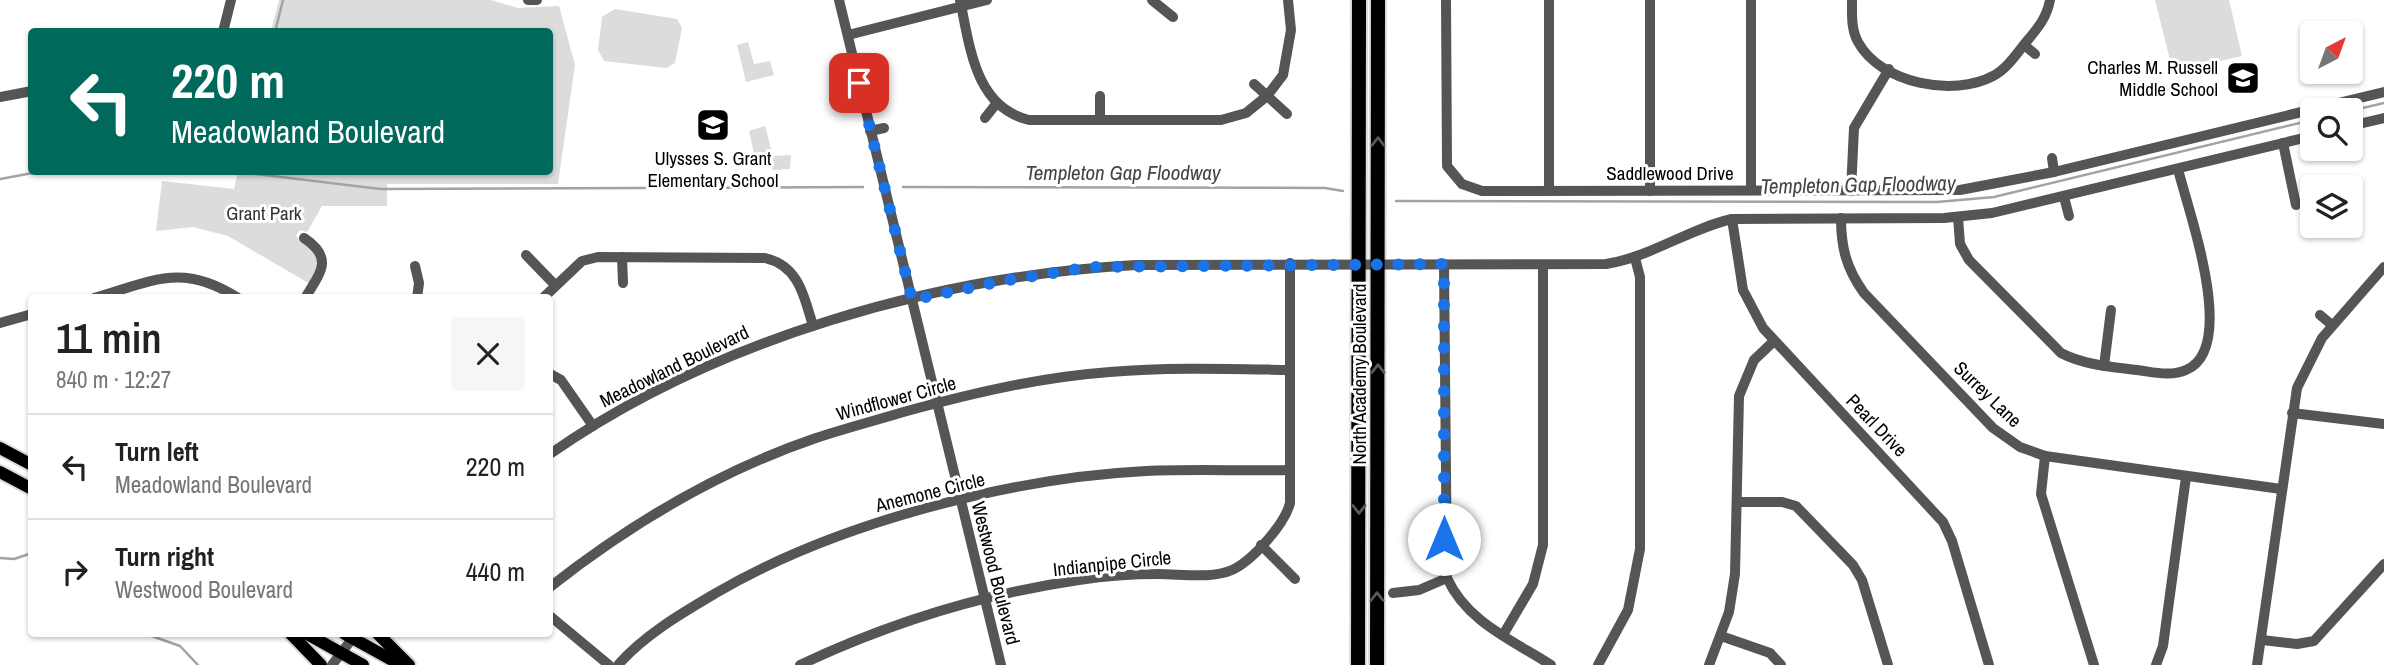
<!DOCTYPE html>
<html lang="en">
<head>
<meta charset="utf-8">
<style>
	:root { --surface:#fff; --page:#f6f6f6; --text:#222; --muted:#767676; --line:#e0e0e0 }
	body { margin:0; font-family:"Archivo Narrow",sans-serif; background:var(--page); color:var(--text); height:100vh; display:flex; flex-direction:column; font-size:26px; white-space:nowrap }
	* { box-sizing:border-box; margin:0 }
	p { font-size:23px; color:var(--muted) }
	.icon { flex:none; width:38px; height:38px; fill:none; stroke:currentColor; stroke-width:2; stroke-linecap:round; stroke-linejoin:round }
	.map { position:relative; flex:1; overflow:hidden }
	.details { position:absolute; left:28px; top:294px; width:525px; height:343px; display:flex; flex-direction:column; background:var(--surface); border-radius:7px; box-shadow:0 2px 5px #0004 }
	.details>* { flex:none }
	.guide { position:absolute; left:28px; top:28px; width:525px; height:147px; border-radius:7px; box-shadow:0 2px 5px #0004; background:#00695c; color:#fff; overflow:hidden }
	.needle { width:46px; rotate:41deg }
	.buttons { position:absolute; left:2300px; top:21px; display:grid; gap:14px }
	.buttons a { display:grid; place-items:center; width:63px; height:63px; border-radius:7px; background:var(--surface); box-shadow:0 2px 5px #0004; font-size:35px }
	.pin { position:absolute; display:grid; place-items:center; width:60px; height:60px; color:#fff; margin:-30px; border-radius:14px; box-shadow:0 4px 10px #0006 }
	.me { position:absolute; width:77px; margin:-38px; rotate:0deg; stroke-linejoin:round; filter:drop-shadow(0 0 5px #0008) }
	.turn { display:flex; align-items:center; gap:24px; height:147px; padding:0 28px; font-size:32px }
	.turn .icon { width:91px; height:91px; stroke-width:2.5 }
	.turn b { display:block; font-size:49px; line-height:60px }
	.round { display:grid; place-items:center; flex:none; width:74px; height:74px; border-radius:7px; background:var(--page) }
	.overview { display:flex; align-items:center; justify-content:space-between; height:119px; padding:0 28px }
	h1 { font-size:42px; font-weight:600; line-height:52px }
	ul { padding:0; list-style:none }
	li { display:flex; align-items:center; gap:21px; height:105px; padding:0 28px; border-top:2px solid var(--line) }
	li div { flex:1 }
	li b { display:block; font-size:26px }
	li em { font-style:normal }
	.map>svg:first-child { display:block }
</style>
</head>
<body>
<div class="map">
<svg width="2384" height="665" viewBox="0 0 2384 665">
	<rect width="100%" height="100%" fill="#fff"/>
	<g fill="#dcdcdc">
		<polygon points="279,0 491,0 518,8 559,6 575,65 558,184 387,184 387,206 322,206 307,232 300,230 296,236 320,258 310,284 228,236 193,227 156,231 162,181 234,189 238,172 550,172 550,32 271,31"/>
		<polygon points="2155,0 2229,0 2242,56 2173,72"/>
		<polygon points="615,9 677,19 682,28 675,63 667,68 604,61 598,50 602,17"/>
		<polygon points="748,42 754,64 770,61 774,75 746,82 737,45"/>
		<polygon points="765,126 773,156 791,155 790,169 773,170 770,163 757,166 749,131"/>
	</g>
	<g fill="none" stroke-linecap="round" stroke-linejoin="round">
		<g stroke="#a3a3a3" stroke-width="2.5">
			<polyline points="275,32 283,0"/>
			<polyline points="2350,111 2384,103"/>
			<polyline points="240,172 380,189 863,187"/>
			<polyline points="0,179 38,172"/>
			<polyline points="903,187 1325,188 1343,191"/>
			<polyline points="1396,201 1937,202 1994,197 2312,120"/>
			<polyline points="0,558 14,559 32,553"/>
			<polyline points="146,634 180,646 198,665"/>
		</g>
		<defs>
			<g id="major">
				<polyline points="0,448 32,465"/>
				<polyline points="0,472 32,489"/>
				<polyline points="291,634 321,665"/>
				<polyline points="307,634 363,665"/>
				<polyline points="345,634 401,665"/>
				<polyline points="378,634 409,665"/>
			</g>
			<g id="highway">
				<polyline points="1358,665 1359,0"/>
				<polyline points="1377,665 1378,0"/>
			</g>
		</defs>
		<use href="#major" stroke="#dbdbdb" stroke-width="16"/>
		<use href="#highway" stroke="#dbdbdb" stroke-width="18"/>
		<g stroke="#555" stroke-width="10">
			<polyline points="528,0 537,0"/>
			<polyline points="839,0 1001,665"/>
			<path d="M960 0C970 47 975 107 1029 120H1221L1246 113 1267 96 1283 75 1291 30 1288 0"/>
			<polyline points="1152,0 1173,17"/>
			<polyline points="1446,0 1447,166 1462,184 1482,191 1960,190 2054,172 2384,92"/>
			<polyline points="1650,0 1650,191"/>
			<path d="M1852 0C1852 15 1851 29 1858 42 1881 84 1954 97 1993 76 2007 69 2017 53 2027 41 2038 28 2047 17 2050 0"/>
			<polyline points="223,32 231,0"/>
			<polyline points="848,35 987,0"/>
			<polyline points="2024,45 2035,54"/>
			<polyline points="1254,84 1287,114"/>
			<polyline points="0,97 32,91"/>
			<polyline points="985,118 996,104"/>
			<polyline points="1100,119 1100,96"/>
			<polyline points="2350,126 2384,118"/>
			<polyline points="870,131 884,128"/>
			<polyline points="2283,143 2296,205"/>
			<polyline points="2052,158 2054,172"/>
			<polyline points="1751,190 1751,0"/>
			<polyline points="1549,191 1549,0"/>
			<polyline points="1851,191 1854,128 1889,69"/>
			<polyline points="2064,197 2069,216"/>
			<path d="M1958 217 1960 244 1969 260 2061 353C2086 366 2116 367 2144 371 2157 373 2173 376 2186 370 2239 348 2188 211 2178 169"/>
			<path d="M1841 218C1841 247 1846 268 1864 293L1993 428 2020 447 2045 456 2281 489"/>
			<polyline points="1732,219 1743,290 1763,328 1943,522 1952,541 1989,665"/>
			<path d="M304 238C334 258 321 272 305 298"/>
			<polyline points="526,255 555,285"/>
			<polyline points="622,257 623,283"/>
			<path d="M1444 264 1447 578C1467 622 1512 640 1551 665"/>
			<polyline points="415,266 419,283 417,298"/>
			<path d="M94 298C153 281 182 262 238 298"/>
			<path d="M543 298 582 261 598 257 765 258C799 266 804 296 813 326"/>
			<polyline points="2320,315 2332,325"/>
			<polyline points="0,323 32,314"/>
			<polyline points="2104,366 2111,310"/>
			<polyline points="550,374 561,380 593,426"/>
			<polyline points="2292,413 2384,424"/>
			<path d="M550 454C714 339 937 276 1136 265L1606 264C1651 257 1688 229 1732 219L1944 218 1992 213 2312 136"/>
			<polyline points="2045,456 2041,494 2094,665"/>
			<polyline points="1737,502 1782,502 1796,506 1853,565 1862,580 1888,665"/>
			<polyline points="1261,545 1295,579"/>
			<path d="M550 587C630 524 719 471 816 438 846 428 877 420 907 411 973 393 1041 377 1110 372 1169 367 1230 369 1290 370"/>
			<polyline points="1393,593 1419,590 1447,578"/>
			<polyline points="550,616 609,665"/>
			<polyline points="1503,635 1533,584 1543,545 1543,266"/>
			<polyline points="1721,636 1770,653 1781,665"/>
			<polyline points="2262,640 2297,644 2314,641 2384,564"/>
			<polyline points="332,665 355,635"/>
			<path d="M618 665C644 635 682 613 716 593 834 524 1008 478 1146 471 1193 469 1241 471 1289 470"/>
			<path d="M800 665C887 624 983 594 1079 580 1105 576 1132 574 1158 574 1181 574 1212 579 1232 570 1252 561 1285 524 1290 503V263"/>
			<polyline points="1598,665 1628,610 1640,549 1640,277 1635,258"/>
			<polyline points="1709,665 1729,612 1735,574 1739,396 1754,360 1773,342"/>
			<polyline points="2156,665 2163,646 2186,477"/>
			<polyline points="2257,665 2297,388 2322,338 2384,267"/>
		</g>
		<use href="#major" stroke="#000" stroke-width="12"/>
		<use href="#highway" stroke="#000" stroke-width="14"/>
	</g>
	<defs><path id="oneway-chevron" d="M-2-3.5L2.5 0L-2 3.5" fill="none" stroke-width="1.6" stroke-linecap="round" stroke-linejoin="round" transform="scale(1.75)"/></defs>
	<g stroke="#595959">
		<use href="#oneway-chevron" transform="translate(1378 142) rotate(-90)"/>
		<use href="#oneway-chevron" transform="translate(1378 369) rotate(-90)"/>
		<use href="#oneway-chevron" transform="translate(1359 509) rotate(90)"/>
		<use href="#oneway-chevron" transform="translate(1377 597) rotate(-90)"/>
	</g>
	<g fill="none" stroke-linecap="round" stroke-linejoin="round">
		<polyline stroke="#1a73e8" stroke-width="12" stroke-dasharray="0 21.6" points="859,83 912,300 1002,281 1091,267 1444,264 1444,539"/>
	</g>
	<defs>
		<symbol id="school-square" viewBox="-11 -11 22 22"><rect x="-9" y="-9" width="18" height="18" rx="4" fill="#000" stroke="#fff"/><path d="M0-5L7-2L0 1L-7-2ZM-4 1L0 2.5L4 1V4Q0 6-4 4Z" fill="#fff"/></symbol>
	</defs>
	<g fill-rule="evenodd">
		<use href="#school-square" x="2224" y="59" width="38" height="38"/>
		<use href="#school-square" x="694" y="106" width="38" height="38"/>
	</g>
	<g text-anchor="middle" stroke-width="6" stroke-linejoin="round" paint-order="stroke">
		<g font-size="19" fill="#000" stroke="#fff" text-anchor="end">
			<text x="2218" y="74">Charles M. Russell<tspan x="2218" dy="22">Middle School</tspan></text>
			<text x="713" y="165" text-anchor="middle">Ulysses S. Grant<tspan x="713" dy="22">Elementary School</tspan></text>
		</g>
		<g font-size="19" fill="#000" stroke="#fff">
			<text x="1670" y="180">Saddlewood Drive</text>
			<text transform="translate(674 366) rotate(-26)" y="7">Meadowland Boulevard</text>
			<text transform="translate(1359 374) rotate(-90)" y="7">North Academy Boulevard</text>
			<text transform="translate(1988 394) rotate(44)" y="7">Surrey Lane</text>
			<text transform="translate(896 398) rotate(-15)" y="7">Windflower Circle</text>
			<text transform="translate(1877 425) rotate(46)" y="7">Pearl Drive</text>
			<text transform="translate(930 492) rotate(-14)" y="7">Anemone Circle</text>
			<text transform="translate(1112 563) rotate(-6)" y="7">Indianpipe Circle</text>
			<text transform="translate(996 573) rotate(76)" y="7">Westwood Boulevard</text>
		</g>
		<g font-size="19" fill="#333" stroke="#fff">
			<text x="264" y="220">Grant Park</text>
		</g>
		<g font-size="21" font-style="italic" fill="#444" stroke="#fff">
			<text x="1123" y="180">Templeton Gap Floodway</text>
			<text transform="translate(1858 185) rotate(-1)" y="7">Templeton Gap Floodway</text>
		</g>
	</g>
</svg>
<div class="buttons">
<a><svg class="needle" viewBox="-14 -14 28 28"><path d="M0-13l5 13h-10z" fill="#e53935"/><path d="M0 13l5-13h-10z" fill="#767676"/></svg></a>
<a><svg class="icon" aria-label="search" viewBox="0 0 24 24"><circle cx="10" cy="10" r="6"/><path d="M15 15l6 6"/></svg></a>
<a><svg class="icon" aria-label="layers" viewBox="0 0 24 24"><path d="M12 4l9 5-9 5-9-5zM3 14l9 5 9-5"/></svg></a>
</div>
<div class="pin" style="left:859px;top:83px;background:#d93025"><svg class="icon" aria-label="arrive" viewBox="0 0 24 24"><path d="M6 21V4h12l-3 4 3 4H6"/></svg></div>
<svg class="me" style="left:1444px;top:539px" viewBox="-20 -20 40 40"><circle r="19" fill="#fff"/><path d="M0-13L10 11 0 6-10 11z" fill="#1a73e8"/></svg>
<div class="guide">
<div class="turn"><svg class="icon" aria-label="left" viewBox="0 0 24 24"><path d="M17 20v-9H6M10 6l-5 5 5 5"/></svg><div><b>220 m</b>Meadowland Boulevard</div></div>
</div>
<section class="details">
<div class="overview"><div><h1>11 min</h1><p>840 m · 12:27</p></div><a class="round"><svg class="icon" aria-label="close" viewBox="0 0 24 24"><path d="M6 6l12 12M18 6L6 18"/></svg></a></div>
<ul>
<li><svg class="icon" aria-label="left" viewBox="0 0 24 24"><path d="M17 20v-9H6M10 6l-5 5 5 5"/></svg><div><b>Turn left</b><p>Meadowland Boulevard</p></div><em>220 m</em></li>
<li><svg class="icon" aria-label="right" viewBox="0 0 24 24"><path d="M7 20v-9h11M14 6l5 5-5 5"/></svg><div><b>Turn right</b><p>Westwood Boulevard</p></div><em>440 m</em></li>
</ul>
</section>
</div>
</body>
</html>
